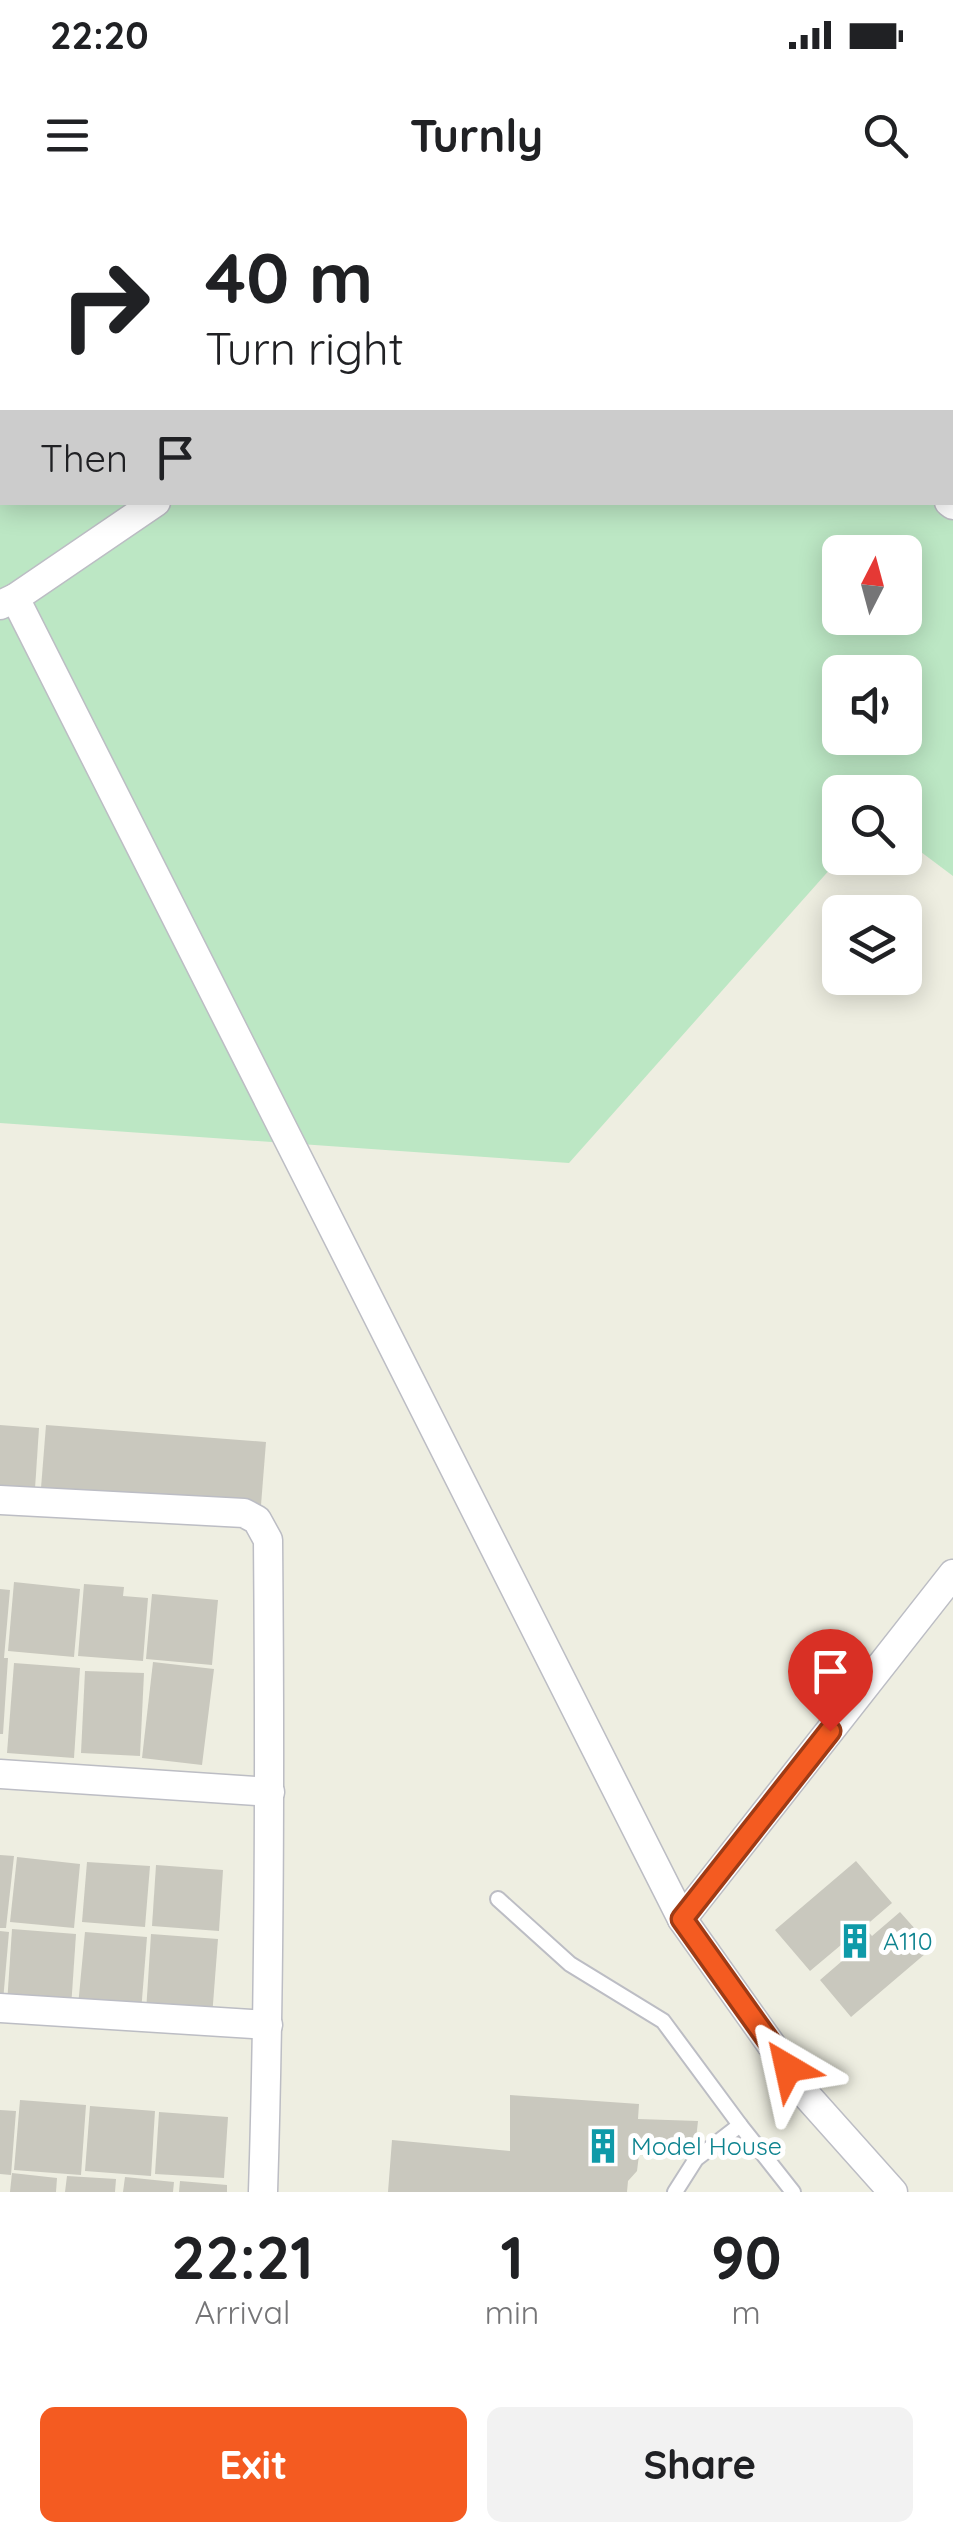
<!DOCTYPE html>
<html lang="en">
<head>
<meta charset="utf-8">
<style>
	:root { --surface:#fff; --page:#f2f2f2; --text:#202124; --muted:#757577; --accent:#f45b21 }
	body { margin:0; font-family:Quicksand,sans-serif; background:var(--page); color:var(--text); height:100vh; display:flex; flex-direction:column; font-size:38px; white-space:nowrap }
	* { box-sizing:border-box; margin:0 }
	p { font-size:32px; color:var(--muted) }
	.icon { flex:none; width:55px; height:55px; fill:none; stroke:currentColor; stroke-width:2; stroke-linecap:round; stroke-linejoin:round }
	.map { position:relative; height:1992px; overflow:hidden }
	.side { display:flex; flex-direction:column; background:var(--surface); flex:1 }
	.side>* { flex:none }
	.top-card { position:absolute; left:0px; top:0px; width:955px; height:305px; box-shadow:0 5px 25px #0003; background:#fff; color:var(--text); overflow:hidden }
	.needle { width:65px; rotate:6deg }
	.tools { position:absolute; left:822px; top:335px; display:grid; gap:20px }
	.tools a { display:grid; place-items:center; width:100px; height:100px; border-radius:15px; background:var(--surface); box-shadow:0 5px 25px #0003; font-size:50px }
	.pin { position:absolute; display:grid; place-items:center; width:85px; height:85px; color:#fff; margin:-102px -42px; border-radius:50% 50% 50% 0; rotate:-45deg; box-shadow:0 0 10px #0007 }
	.pin .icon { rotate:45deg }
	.me { position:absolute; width:110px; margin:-55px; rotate:324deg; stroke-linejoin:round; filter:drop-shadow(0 0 8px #0008) }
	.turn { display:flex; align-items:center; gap:35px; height:210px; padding:0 40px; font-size:45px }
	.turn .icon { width:130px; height:130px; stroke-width:2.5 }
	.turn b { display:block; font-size:70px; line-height:85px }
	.then { display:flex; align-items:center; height:95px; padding:0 40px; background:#0003; gap:20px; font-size:38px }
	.eta { display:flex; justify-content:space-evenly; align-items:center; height:170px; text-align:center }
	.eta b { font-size:60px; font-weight:800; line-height:70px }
	.action { display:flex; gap:20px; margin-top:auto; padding:20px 40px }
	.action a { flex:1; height:115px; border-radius:15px; background:var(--accent); color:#fff; font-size:40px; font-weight:800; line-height:115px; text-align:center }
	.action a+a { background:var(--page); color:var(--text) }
	.status { display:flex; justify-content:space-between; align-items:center; height:70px; padding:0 50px; background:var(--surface); direction:ltr }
	.status svg { height:28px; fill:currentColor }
	header { display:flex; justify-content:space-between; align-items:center; height:130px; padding:0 40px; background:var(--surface); font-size:45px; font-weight:800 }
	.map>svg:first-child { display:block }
</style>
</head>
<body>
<div class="status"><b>22:20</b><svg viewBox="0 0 49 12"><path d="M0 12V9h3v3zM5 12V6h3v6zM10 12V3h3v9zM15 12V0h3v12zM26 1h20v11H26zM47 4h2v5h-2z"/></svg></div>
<header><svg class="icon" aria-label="menu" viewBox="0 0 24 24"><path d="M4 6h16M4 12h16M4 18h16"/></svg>Turnly<svg class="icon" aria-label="search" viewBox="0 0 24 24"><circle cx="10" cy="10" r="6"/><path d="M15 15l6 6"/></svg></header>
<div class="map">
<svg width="953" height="1992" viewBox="0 0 953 1992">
	<rect width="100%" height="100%" fill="#eeeee1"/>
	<path fill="#bce7c4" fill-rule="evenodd" d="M0 0H953V676L905 640V592H840V658L569 963 0 923ZM2 2H952V302H2ZM840 352H905V418H840ZM840 472H905V538H840Z"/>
	<g fill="#c9c8be">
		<polygon points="0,1225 39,1228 35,1289 0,1287"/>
		<polygon points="46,1225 266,1242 261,1305 41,1288"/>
		<polygon points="14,1382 80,1389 74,1457 8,1451"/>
		<polygon points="84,1384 124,1387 123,1396 148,1398 143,1461 78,1456"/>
		<polygon points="0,1389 10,1390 4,1458 8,1458 3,1534 0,1534"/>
		<polygon points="152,1394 218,1400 212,1465 146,1459"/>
		<polygon points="153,1462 214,1469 202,1565 142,1558"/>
		<polygon points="14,1463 80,1468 74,1558 7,1553"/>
		<polygon points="85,1471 144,1473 140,1556 81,1553"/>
		<polygon points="0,1655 14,1656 6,1728 0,1728"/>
		<polygon points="17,1657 80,1664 74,1728 10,1722"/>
		<polygon points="856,1661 892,1703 864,1727 872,1736 900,1712 932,1748 851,1817 820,1780 849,1755 841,1745 810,1771 775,1730"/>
		<polygon points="87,1662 150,1666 145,1727 82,1722"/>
		<polygon points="156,1665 223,1670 219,1731 152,1726"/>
		<polygon points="12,1729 76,1734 71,1808 7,1804"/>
		<polygon points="0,1731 9,1732 3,1801 0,1801"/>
		<polygon points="85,1732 147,1737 141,1812 78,1806"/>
		<polygon points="151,1734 218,1739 212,1817 146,1812"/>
		<polygon points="510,1895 639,1904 638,1919 698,1921 694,1957 639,1955 637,1971 628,1981 627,1992 388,1992 392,1940 510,1951"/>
		<polygon points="20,1900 86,1905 81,1975 14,1970"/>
		<polygon points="90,1906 155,1911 151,1976 85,1971"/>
		<polygon points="0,1910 16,1911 11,1975 0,1974"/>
		<polygon points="159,1912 228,1917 224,1978 155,1974"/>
		<polygon points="12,1973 57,1978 56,1992 10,1992"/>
		<polygon points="67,1976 116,1979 115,1992 65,1992"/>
		<polygon points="125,1977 174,1982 173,1992 123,1992"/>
		<polygon points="180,1981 227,1985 227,1992 179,1992"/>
	</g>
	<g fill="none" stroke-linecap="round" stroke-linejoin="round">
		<defs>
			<g id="service">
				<polyline points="498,1699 570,1764 663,1821 740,1925 793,1992"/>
				<polyline points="675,1992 696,1959 740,1925"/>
			</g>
			<g id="minor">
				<polyline points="445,2 447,0"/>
				<polyline points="949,302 953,305"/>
				<polyline points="15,398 682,1719 809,1898 893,1992"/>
				<polyline points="0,405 15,398 156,302"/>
				<path d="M0 1300 244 1313 257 1320 268 1340C270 1557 270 1774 263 1992"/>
				<polyline points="0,1574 270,1592"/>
				<polyline points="682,1719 953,1374"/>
				<polyline points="0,1808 268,1825"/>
			</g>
		</defs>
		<use href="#service" stroke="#bcbdc4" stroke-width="18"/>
		<use href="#minor" stroke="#bcbdc4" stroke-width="31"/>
		<use href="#service" stroke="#fff" stroke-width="14"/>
		<use href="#minor" stroke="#fff" stroke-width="28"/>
	</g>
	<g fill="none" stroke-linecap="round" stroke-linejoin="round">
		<defs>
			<polyline id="route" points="788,1868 682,1719 830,1531"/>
		</defs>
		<use href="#route" stroke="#9f3b15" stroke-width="25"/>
		<use href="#route" stroke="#f45b21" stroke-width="18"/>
	</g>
	<defs>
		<symbol id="building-bare" viewBox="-9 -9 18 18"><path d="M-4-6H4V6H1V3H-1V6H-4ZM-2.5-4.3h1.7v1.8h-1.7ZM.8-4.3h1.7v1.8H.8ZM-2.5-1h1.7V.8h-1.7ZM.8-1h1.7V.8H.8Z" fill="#0f9aa8" stroke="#fff" stroke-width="2.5" paint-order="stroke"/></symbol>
	</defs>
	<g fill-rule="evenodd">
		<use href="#building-bare" x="830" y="1716" width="50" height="50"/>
		<use href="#building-bare" x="578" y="1921" width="50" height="50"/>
	</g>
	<g text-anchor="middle" stroke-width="10" stroke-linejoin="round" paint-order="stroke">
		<g font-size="25" fill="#0d838f" stroke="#fff" text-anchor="start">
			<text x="883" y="1750">A110</text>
			<text x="631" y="1955">Model House</text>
		</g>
	</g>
</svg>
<div class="tools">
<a><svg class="needle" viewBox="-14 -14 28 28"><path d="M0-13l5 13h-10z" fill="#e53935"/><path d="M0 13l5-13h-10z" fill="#757577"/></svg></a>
<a><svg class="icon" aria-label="sound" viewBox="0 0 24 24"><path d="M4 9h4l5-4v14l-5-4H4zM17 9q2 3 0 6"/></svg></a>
<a><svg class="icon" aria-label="search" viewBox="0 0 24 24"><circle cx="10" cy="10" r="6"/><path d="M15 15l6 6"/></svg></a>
<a><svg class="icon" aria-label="layers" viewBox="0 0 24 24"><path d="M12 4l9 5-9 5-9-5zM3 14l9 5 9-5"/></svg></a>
</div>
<div class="pin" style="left:830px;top:1531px;background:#d93025"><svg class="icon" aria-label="arrive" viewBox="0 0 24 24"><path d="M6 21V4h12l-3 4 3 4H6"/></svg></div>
<svg class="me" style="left:788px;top:1868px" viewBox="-20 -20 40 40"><path d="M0-17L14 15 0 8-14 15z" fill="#f45b21" stroke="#fff" stroke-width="4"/></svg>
<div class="top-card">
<div class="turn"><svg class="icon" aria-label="right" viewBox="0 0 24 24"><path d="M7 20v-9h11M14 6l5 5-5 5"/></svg><div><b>40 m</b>Turn right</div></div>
<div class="then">Then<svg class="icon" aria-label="arrive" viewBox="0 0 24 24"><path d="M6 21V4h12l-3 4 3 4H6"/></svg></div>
</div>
</div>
<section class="side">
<div class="eta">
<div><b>22:21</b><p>Arrival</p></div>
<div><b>1</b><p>min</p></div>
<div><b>90</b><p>m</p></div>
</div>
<div class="action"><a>Exit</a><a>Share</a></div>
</section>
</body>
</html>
